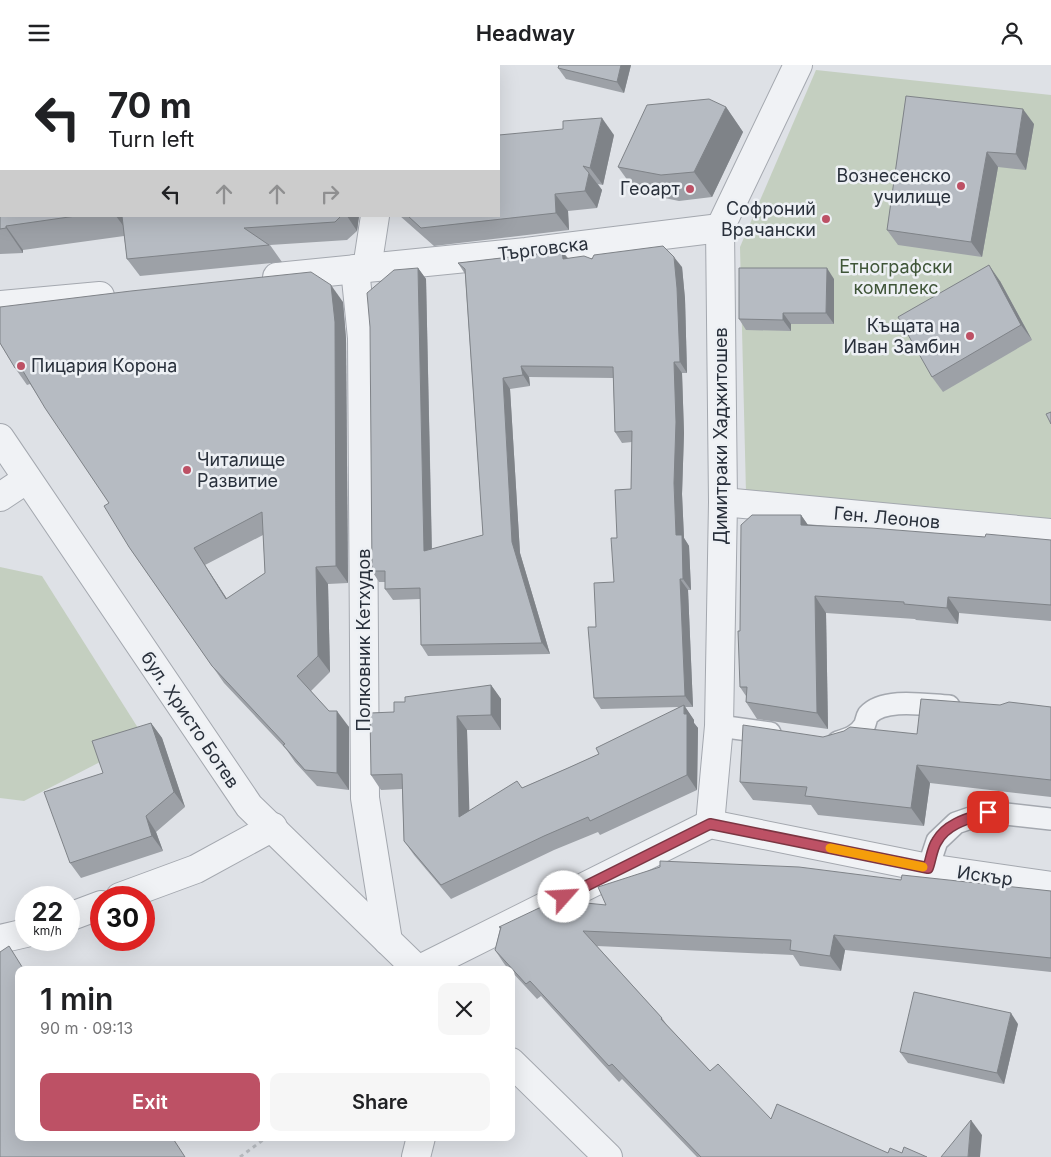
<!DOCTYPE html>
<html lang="en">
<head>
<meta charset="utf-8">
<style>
	:root { --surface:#fff; --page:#f6f6f6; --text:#202124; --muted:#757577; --accent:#bd5165 }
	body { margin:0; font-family:Inter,sans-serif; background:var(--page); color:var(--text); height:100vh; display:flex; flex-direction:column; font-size:19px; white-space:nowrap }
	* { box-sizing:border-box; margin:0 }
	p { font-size:16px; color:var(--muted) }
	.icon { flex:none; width:28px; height:28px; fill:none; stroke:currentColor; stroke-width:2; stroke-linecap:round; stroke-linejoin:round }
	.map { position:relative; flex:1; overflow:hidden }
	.panel { position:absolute; left:15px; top:901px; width:500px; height:175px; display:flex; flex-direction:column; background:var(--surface); border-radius:10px; box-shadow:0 5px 20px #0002 }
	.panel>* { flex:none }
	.top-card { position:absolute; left:0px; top:0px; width:500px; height:152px; box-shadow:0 5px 20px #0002; background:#fff; color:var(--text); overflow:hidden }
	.speed { position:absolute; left:15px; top:821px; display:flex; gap:10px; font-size:25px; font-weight:700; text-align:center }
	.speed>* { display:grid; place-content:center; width:65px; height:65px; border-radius:50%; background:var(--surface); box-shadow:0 5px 20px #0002; line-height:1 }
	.speed small { font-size:12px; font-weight:400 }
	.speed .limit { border:8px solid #d22; background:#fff; color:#111 }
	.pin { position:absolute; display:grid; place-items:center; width:42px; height:42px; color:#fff; margin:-21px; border-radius:10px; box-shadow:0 2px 8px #0006 }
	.me { position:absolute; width:55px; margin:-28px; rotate:64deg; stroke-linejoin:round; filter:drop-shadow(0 0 4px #0008) }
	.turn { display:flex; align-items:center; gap:18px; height:105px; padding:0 25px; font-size:22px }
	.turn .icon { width:65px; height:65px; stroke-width:2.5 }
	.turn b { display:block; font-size:35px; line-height:42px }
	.lanes { display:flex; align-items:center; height:48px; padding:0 25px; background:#0003; justify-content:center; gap:25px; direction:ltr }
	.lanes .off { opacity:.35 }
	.round { display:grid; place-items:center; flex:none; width:52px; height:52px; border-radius:10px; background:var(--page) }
	.overview { display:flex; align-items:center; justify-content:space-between; height:85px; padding:0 25px }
	h1 { font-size:30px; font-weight:600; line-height:38px }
	.button { display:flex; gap:10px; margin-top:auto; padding:10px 25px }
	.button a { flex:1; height:58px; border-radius:10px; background:var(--accent); color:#fff; font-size:20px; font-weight:600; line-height:58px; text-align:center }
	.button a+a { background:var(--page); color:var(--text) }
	header { display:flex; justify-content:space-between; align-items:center; height:65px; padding:0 25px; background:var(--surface); font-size:22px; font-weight:600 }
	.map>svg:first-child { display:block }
</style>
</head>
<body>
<header><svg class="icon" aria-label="menu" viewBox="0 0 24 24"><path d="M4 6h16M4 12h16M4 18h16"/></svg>Headway<svg class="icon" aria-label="person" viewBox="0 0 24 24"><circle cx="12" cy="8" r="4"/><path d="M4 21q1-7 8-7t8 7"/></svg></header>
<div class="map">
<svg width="1051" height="1092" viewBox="0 0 1051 1092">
	<rect width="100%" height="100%" fill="#dee1e6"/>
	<g fill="#c4cfc0">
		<polygon points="816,5 1051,30 1051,459 746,428 740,182"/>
		<polygon points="0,502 42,511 145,674 24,736 0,733"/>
	</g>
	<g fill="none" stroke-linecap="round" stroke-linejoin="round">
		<defs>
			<g id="lane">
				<polyline points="719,661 770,668"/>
				<path d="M838 677C848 674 858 671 864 661 866 658 866 653 868 650 884 632 927 640 949 641"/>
				<polyline points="928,803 937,776 956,758 988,747 1051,754"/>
			</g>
			<g id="street">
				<polyline points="367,203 375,151"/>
				<polyline points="355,204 362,273 365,733 388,876"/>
				<polyline points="277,212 526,187 720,163"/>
				<polyline points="0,240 100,231"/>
				<polyline points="0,373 249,741 418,905"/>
				<polyline points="0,432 27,414"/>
				<polyline points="723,437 1051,468"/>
				<polyline points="710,759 719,661 723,437 720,163 798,0"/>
				<polyline points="120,832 196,804 273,762"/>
				<polyline points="69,852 101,840"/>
				<polyline points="0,874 26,868"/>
				<polyline points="418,905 710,759 928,803 1051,821"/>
				<polyline points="511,997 608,1092"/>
				<polyline points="416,1092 421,1072"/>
			</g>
		</defs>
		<use href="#lane" stroke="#a4a8af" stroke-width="24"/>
		<use href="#street" stroke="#a4a8af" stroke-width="30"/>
		<polyline stroke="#b8bcc1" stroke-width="3" stroke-dasharray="4 4" stroke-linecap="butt" points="240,1092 267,1072"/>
		<use href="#lane" stroke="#f0f2f5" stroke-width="21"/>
		<use href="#street" stroke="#f0f2f5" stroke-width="28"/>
	</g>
	<g fill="#9da1a7" fill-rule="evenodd">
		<polygon points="0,0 55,0 52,1 1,1 1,28 0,29"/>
		<polygon points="559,0 631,0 624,28 566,14 558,3"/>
		<polygon points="906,31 1034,59 1026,105 998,102 982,192 898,180 887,165"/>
		<polygon points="726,42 743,67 712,132 679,136 636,127 618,102"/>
		<polygon points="614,70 603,120 598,119 602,125 597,143 568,146 569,165 434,181 400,151 499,151"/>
		<polygon points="0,90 1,151 359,151 357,166 347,175 270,180 282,197 140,211 127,194 124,171 23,185 23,188 0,189"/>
		<polygon points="562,186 568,193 592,194 682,202 685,234 687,308 682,308 684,368 682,429 684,473 689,481 691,525 688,525 693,642 685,642 694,655 694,658 698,663 697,725 600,770 598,767 554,785 451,834 414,790 404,776 402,724 381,725 371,710 394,647 405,637 491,620 501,634 501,665 467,665 469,746 568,703 599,689 679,642 601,644 594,633 596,562 614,517 617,473 631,424 632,377 622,378 615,367 613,313 529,312 530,321 510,324 520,488 550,589 428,591 421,580 420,534 393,535 385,524 385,517 379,517 372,506 418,203 426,214 432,484 483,470 465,209 458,198"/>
		<polygon points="834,214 834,259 791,259 791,266 746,265 739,254"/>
		<polygon points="1000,216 1032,275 943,327 932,312"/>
		<path d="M343 237 346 274 348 518 328 519 330 607 311 626 329 646 349 662V725L317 721 295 697 286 684 224 618 129 482 109 438 30 319 27 320 15 303 0 278ZM263 470 265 508 227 534 205 500Z"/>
		<polygon points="801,450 808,460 985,472 1051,475 1051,556 959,548 958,559 916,555 915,554 826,548 828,664 757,654 746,637 746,631 740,622 740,566"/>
		<polygon points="1000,640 1051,642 1051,732 930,718 924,761 818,750 811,740 753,735 740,717 823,672 917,669"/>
		<polygon points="151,658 162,673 185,742 156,767 163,786 81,813 70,798 103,708"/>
		<polygon points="901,815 1051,826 1051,907 845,885 841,906 800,901 793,890 597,881 662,953 667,960 710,1006 771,1054 888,1088 902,1088 927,1092 697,1092 622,1014 619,1017 541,931 537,934 511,906 511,905 510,905 505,900 495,885 500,864 499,862 606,840"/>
		<polygon points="1018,959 1004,1019 908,998 900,987"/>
	</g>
	<g fill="#7f8388">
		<polygon points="473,0 487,0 487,1 472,1"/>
		<polygon points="621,0 631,0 624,28 617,17"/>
		<polygon points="726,42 743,67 712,132 694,107"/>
		<polygon points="1023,44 1034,59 1026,105 1016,89"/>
		<polygon points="602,53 614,70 603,120 590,103"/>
		<polygon points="987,87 998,102 982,192 971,177"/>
		<polygon points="589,108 602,125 597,143 585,126"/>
		<polygon points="555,129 568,146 569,165 556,148"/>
		<polygon points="116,151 130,151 130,170"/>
		<polygon points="347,151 359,151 357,166"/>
		<polygon points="6,161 23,185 23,188 6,163"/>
		<polygon points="562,186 570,197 563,194"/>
		<polygon points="674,192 682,202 685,234 687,308 680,297"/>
		<polygon points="989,200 1000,216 1032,275 1021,260"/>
		<polygon points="418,203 426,214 432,497 424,486"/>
		<polygon points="827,203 834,214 834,259 826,248"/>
		<polygon points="331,220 343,237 346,274 348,518 336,501"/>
		<polygon points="783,248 791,259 791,266 783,255"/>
		<polygon points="674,297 682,308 684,368 682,429 684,473 689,481 691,525 683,514 676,470 674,418"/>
		<polygon points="521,301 529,312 530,321 523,310"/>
		<polygon points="503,313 510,324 520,488 550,589 542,578 512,477"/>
		<polygon points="801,450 812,466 801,460"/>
		<polygon points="194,483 238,551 226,534"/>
		<polygon points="316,502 328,519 330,607 318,591"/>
		<polygon points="680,514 688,525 693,642 685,631"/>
		<polygon points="815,531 826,548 828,664 817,648"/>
		<polygon points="948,532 959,548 958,559 947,543"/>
		<polygon points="491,620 501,634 501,665 491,650"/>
		<polygon points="684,640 694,655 694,658 698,663 697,725 687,710"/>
		<polygon points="337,646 349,662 349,725 337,708"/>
		<polygon points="457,651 467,665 470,766 459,752"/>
		<polygon points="151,658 162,673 185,742 174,727"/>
		<polygon points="917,700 930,718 924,761 911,743"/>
		<polygon points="146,751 156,767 163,786 152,771"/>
		<polygon points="834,870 845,885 841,906 830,891"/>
		<polygon points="1011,948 1018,959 1004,1019 997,1008"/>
		<polygon points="971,1055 982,1070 980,1092 968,1092"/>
	</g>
	<g fill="#b6bbc2" stroke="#7f8388" fill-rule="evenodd">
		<polygon points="273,0 473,0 472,1 273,1"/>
		<polygon points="559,0 621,0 617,17 558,3"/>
		<polygon points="906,31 1023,44 1016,89 987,87 971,177 887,165"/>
		<polygon points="709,34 726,42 694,107 661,110 618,102 647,40"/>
		<polygon points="602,53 590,103 583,101 589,108 585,126 555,129 556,148 421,163 408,151 499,151 499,70 563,64 563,56"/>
		<polygon points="0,90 1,90 1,151 76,151 6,161 6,163 0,164"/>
		<polygon points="122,151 341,151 335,157 244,163 269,180 127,194"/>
		<polygon points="663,181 674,192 677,223 680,297 674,297 676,357 674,418 676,470 682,470 683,514 680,514 685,631 594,633 588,562 596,562 594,518 614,517 611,473 617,473 615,425 631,424 632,366 615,367 613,302 521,301 523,310 503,313 512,477 542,578 421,580 420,523 385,524 385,506 372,506 370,262 367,228 394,205 418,203 424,486 483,470 465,204 458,198 562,186 563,194 584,191 592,194 594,190"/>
		<polygon points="989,200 1021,260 932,312 898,252"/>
		<polygon points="739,203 827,203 826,248 783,248 783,255 739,254"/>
		<path d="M311 207 331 220 335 257 336 501 316 502 318 591 297 611 329 646H337V708L305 705 283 680 285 679 212 601 129 482 104 441 109 438 45 343 20 301 15 303 0 278V242L131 226ZM262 447 265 508 226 534 194 483Z"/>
		<polygon points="1051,347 1051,359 1046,349"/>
		<polygon points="752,450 801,450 801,460 871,463 985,472 986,469 1051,475 1051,540 948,532 947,543 904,539 904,537 815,531 817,648 746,637 747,622 740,622 738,566 740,566 741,460"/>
		<polygon points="491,620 491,650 457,651 459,752 517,716 522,723 568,703 599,689 596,683 684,640 684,649 687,649 687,710 590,756 588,752 544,771 441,820 404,776 402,709 371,710 370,648 394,647 394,637 405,637 405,632"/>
		<polygon points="921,634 1000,640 1009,637 1051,642 1051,715 917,700 911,743 805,731 807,722 740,717 743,660 823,672 844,666 850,662 917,669"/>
		<polygon points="151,658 174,727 146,751 152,771 70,798 44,727 103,708 92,676"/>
		<polygon points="660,796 799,802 901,815 902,810 1051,826 1051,893 834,870 830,891 790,885 791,875 583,866 662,953 661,954 710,1006 718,999 771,1054 777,1039 888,1088 890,1083 902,1088 904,1082 927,1092 701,1092 612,999 609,1001 530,916 526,919 495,885 501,862 499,862 556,835 606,840 598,822 660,802"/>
		<polygon points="9,881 24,905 19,905 19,1072 172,1072 185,1092 0,1092 0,887"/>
		<polygon points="914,927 1011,948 997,1008 900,987"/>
		<polygon points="971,1055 968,1092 941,1092"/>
	</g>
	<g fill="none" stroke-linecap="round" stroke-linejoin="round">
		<defs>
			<path id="route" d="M564 832 710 759 928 803C931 795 932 783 937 776 947 758 970 753 988 747"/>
		</defs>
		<use href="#route" stroke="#7b3542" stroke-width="12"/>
		<use href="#route" stroke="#bd5165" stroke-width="9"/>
		<polyline stroke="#f59e0b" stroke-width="9" points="830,783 923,802"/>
	</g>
	<g fill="#bd5165" stroke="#edf0f4" stroke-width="2">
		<circle cx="961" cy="121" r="5"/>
		<circle cx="690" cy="124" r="5"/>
		<circle cx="826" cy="154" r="5"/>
		<circle cx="970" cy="271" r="5"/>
		<circle cx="21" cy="301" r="5"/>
		<circle cx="187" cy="405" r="5"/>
	</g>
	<g text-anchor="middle" stroke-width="5" stroke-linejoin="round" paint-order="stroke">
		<g font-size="18" fill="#29303b" stroke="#edf0f4" text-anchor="end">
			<text x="951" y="117">Вознесенско<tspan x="951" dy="21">училище</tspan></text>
			<text x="680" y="130">Геоарт</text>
			<text x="816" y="150">Софроний<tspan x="816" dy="21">Врачански</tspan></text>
			<text x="960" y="267">Къщата на<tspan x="960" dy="21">Иван Замбин</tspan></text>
			<text x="31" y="307" text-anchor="start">Пицария Корона</text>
			<text x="197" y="401" text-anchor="start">Читалище<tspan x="197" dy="21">Развитие</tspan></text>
		</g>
		<g font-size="18" fill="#29303b" stroke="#edf0f4">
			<text transform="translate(543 184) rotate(-7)" y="6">Търговска</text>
			<text transform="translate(721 371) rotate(-90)" y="6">Димитраки Хаджитошев</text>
			<text transform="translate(887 453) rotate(5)" y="6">Ген. Леонов</text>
			<text transform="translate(364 575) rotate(-90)" y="6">Полковник Кетхудов</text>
			<text transform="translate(190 655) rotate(56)" y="6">бул. Христо Ботев</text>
			<text transform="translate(985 811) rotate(8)" y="6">Искър</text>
		</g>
		<g font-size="18" fill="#3f5538" stroke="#edf0f4">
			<text x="896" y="208">Етнографски<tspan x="896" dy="21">комплекс</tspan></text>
		</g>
	</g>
</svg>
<div class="speed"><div>22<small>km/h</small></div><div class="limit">30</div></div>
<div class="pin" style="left:988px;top:747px;background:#d93025"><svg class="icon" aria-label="arrive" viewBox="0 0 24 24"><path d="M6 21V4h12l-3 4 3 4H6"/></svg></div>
<svg class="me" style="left:564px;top:832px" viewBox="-20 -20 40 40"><circle r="19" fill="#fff"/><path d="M0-13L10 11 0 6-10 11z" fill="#bd5165"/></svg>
<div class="top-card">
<div class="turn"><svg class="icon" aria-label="left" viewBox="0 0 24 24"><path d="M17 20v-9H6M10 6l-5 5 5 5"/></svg><div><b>70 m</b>Turn left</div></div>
<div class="lanes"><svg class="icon" aria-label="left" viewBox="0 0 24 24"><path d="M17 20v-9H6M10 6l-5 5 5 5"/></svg><svg class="icon off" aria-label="ahead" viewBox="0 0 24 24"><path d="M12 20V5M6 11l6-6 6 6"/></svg><svg class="icon off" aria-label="ahead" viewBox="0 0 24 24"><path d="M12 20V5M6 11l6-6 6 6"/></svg><svg class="icon off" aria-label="right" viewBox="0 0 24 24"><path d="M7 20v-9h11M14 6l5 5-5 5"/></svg></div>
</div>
<section class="panel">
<div class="overview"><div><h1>1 min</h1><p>90 m · 09:13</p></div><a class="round"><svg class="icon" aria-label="close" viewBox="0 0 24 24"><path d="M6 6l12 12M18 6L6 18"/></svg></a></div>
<div class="button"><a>Exit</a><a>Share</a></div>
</section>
</div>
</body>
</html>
